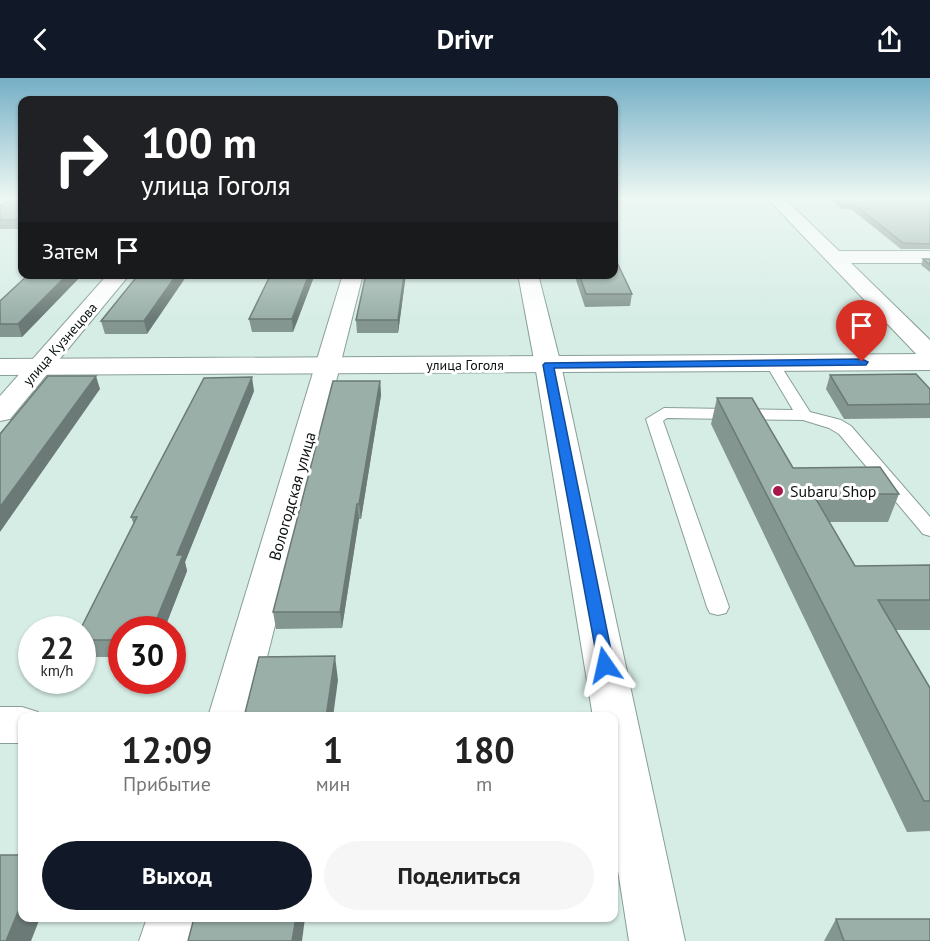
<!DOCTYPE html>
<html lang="ru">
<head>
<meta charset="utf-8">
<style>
	:root { --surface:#fff; --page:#f6f6f6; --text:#222; --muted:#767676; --accent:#111827 }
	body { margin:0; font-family:"PT Sans",sans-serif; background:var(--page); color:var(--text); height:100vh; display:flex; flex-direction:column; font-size:22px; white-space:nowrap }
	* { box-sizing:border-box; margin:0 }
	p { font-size:20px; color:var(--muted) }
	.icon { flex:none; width:33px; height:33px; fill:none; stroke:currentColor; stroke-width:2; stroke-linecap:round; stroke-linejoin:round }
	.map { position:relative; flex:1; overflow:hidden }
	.side { position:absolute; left:18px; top:634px; width:600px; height:210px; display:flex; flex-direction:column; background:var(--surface); border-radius:12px; box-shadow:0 2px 4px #0004 }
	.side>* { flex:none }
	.banner { position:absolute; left:18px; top:18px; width:600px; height:183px; border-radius:12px; box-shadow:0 2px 4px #0004; background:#202124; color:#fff; overflow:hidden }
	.speed { position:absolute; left:18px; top:538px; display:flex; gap:12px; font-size:30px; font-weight:700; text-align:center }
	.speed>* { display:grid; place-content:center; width:78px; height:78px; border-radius:50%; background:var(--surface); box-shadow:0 2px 4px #0004; line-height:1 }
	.speed small { font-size:15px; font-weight:400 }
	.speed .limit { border:9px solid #d22; background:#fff; color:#111 }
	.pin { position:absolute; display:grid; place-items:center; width:51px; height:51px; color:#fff; margin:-62px -26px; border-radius:50% 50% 50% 0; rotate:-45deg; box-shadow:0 0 6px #0007 }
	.pin .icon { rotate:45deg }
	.me { position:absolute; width:66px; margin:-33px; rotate:349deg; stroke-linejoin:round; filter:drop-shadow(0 0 4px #0008) }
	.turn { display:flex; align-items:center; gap:21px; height:126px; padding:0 24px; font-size:27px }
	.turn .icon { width:78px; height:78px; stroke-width:2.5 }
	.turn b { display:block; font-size:42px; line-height:51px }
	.then { display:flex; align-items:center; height:57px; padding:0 24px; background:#0003; gap:12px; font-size:22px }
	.eta { display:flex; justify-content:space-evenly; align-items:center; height:102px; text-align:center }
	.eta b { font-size:36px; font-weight:700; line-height:42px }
	.action { display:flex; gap:12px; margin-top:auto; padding:12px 24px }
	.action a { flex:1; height:69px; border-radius:36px; background:var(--accent); color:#fff; font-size:24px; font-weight:700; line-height:69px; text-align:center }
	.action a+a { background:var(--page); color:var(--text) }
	header { display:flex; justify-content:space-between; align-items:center; height:78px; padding:0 24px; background:var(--accent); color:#fff; font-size:27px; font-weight:700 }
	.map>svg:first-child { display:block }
</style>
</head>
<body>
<header><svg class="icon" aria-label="back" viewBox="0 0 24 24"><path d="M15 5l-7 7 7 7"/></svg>Drivr<svg class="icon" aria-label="share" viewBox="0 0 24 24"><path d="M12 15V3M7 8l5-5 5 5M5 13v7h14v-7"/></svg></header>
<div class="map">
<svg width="930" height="863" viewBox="0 0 930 863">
	<rect width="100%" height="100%" fill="#d6ede5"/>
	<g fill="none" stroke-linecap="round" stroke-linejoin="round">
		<defs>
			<polygon id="lane" points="772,281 777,282 810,334 841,342 851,348 930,439 930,458 923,456 839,356 829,350 803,342 667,340 663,343 729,529 726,535 718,537 710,535 707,529 646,341 664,330 793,332 765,285"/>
			<g id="street">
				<polygon points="766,119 783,119 839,173 930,173 930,185 851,185 930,262 930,283 921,281"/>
				<polygon points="108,196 130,196 10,341 0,343 0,318"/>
				<polygon points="343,196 363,196 252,639 208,639"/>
				<polygon points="518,196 538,196 561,287 685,863 629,863 614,767 614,639 593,639 535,287"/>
				<polygon points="0,629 22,629 38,634 40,639 22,639 22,665 0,665"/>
				<polygon points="147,840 201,840 195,863 139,863"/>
			</g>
			<polygon id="highway" points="930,276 930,292 0,297 0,281"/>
		</defs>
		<use href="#lane" stroke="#889e97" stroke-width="2"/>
		<use href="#street" stroke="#889e97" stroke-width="2"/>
		<use href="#highway" stroke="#889e97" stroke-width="2"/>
		<use href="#lane" fill="#fff" fill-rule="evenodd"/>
		<use href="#street" fill="#fff" fill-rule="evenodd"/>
		<use href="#highway" fill="#fff" fill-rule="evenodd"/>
	</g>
	<g fill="#849690">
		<polygon points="22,119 22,151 0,151 0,128"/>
		<polygon points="828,119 930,119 930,171 901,171 851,131 842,131"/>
		<polygon points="923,181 930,181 930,194 921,187"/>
		<polygon points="29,196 83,196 22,259 0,259 0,223"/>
		<polygon points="139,196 147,256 105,256 101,243"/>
		<polygon points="315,196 293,254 252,254 249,241"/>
		<polygon points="366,196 406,196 398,255 357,255 356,242"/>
		<polygon points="574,196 614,196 632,216 630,228 585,229"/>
		<polygon points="830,297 930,311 930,340 844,341 826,311"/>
		<polygon points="380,303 381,317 361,441 359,441 342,550 276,551 273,534"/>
		<polygon points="254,313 185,484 187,493 164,552 122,552 122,579 82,579 82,552 134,447 131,439"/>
		<polygon points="717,320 793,390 899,416 888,444 829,444 855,488 930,487 930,552 896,552 930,610 930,753 907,754 711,346"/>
		<polygon points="836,841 930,863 824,863"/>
	</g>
	<g fill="#6b7a76">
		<polygon points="68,196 83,196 22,259 18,246"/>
		<polygon points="177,196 188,196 147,256 144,243"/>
		<polygon points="309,196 315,196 293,254 292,241"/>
		<polygon points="404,196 406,196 398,255 398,242"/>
		<polygon points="96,298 100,311 0,454 0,429"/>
		<polygon points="252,299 254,313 185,484 187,493 164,552 152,552 177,477"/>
		<polygon points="380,303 381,317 361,441 359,426"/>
		<polygon points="357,426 359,441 342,550 340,534"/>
		<polygon points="335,578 338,602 333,639 326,639"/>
		<polygon points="22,824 22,840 40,840 31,863 6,863"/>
		<polygon points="296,840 305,840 302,863 292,863"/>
	</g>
	<g fill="#99afa8" stroke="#6b7a76" stroke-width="1.5">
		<polygon points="15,119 22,119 22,142 0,142 0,128"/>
		<polygon points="836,119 930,119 930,166 903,165 852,125 844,125"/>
		<polygon points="614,178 632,216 586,216 579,196 614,196"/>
		<polygon points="923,181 930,181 930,187"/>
		<polygon points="29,196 68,196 18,246 0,246 0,223"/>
		<polygon points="139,196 177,196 144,243 101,243"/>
		<polygon points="271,196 309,196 292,241 249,241"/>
		<polygon points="366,196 404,196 398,242 356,242"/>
		<polygon points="916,296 930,311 930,326 848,327 830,297"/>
		<polygon points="48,298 96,298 0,429 0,356"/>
		<polygon points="252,299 177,477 183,477 152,552 122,552 122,562 82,562 82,552 80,552 137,439 131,439 204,300"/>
		<polygon points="333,303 380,303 359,426 357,426 340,534 273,534"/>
		<polygon points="717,320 752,320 793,390 880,389 899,416 813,416 855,488 930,487 930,522 878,522 930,610 930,723 924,723"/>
		<polygon points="335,578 326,639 244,639 259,579"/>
		<polygon points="0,777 22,777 22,824 6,863 0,863"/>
		<polygon points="194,840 296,840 292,863 188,863"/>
		<polygon points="836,841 930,841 930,863 844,863"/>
	</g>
	<linearGradient id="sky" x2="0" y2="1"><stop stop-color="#75afc6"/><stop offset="0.5" stop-color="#edf7f3"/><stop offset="1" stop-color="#edf7f3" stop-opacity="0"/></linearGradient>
	<rect width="930" height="240" fill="url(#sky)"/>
	<polygon fill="#1a73e8" stroke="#114b97" stroke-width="1.5" points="862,281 868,284 866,287 554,290 614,587 611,591 605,593 599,591 543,287 545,285"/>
	<circle fill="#a9164c" stroke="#fff" stroke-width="2" cx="778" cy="413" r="6"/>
	<g text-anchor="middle" stroke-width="6" stroke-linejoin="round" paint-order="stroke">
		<g font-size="14" fill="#0b1310" stroke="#fff">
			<text transform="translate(60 266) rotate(-49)" y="5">улица Кузнецова</text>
			<text x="465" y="292">улица Гоголя</text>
		</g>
		<g font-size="16" fill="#0b1310" stroke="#fff" text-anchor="start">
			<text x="790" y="419">Subaru Shop</text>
		</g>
		<g font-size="16" fill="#0b1310" stroke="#fff">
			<text transform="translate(292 418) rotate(-74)" y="6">Вологодская улица</text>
		</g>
	</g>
</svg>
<div class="speed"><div>22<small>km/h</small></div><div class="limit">30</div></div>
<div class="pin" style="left:862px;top:284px;background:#d93025"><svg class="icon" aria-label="arrive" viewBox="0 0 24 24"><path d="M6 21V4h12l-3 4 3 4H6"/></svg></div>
<svg class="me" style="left:605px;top:587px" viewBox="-20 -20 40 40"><path d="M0-17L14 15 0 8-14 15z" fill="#1a73e8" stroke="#fff" stroke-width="4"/></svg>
<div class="banner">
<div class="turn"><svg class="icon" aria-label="right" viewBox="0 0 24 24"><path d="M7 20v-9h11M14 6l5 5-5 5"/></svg><div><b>100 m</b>улица Гоголя</div></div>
<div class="then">Затем<svg class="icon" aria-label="arrive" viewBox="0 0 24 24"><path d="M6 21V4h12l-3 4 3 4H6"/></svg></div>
</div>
<section class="side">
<div class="eta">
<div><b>12:09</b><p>Прибытие</p></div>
<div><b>1</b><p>мин</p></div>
<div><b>180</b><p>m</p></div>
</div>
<div class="action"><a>Выход</a><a>Поделиться</a></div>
</section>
</div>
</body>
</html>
